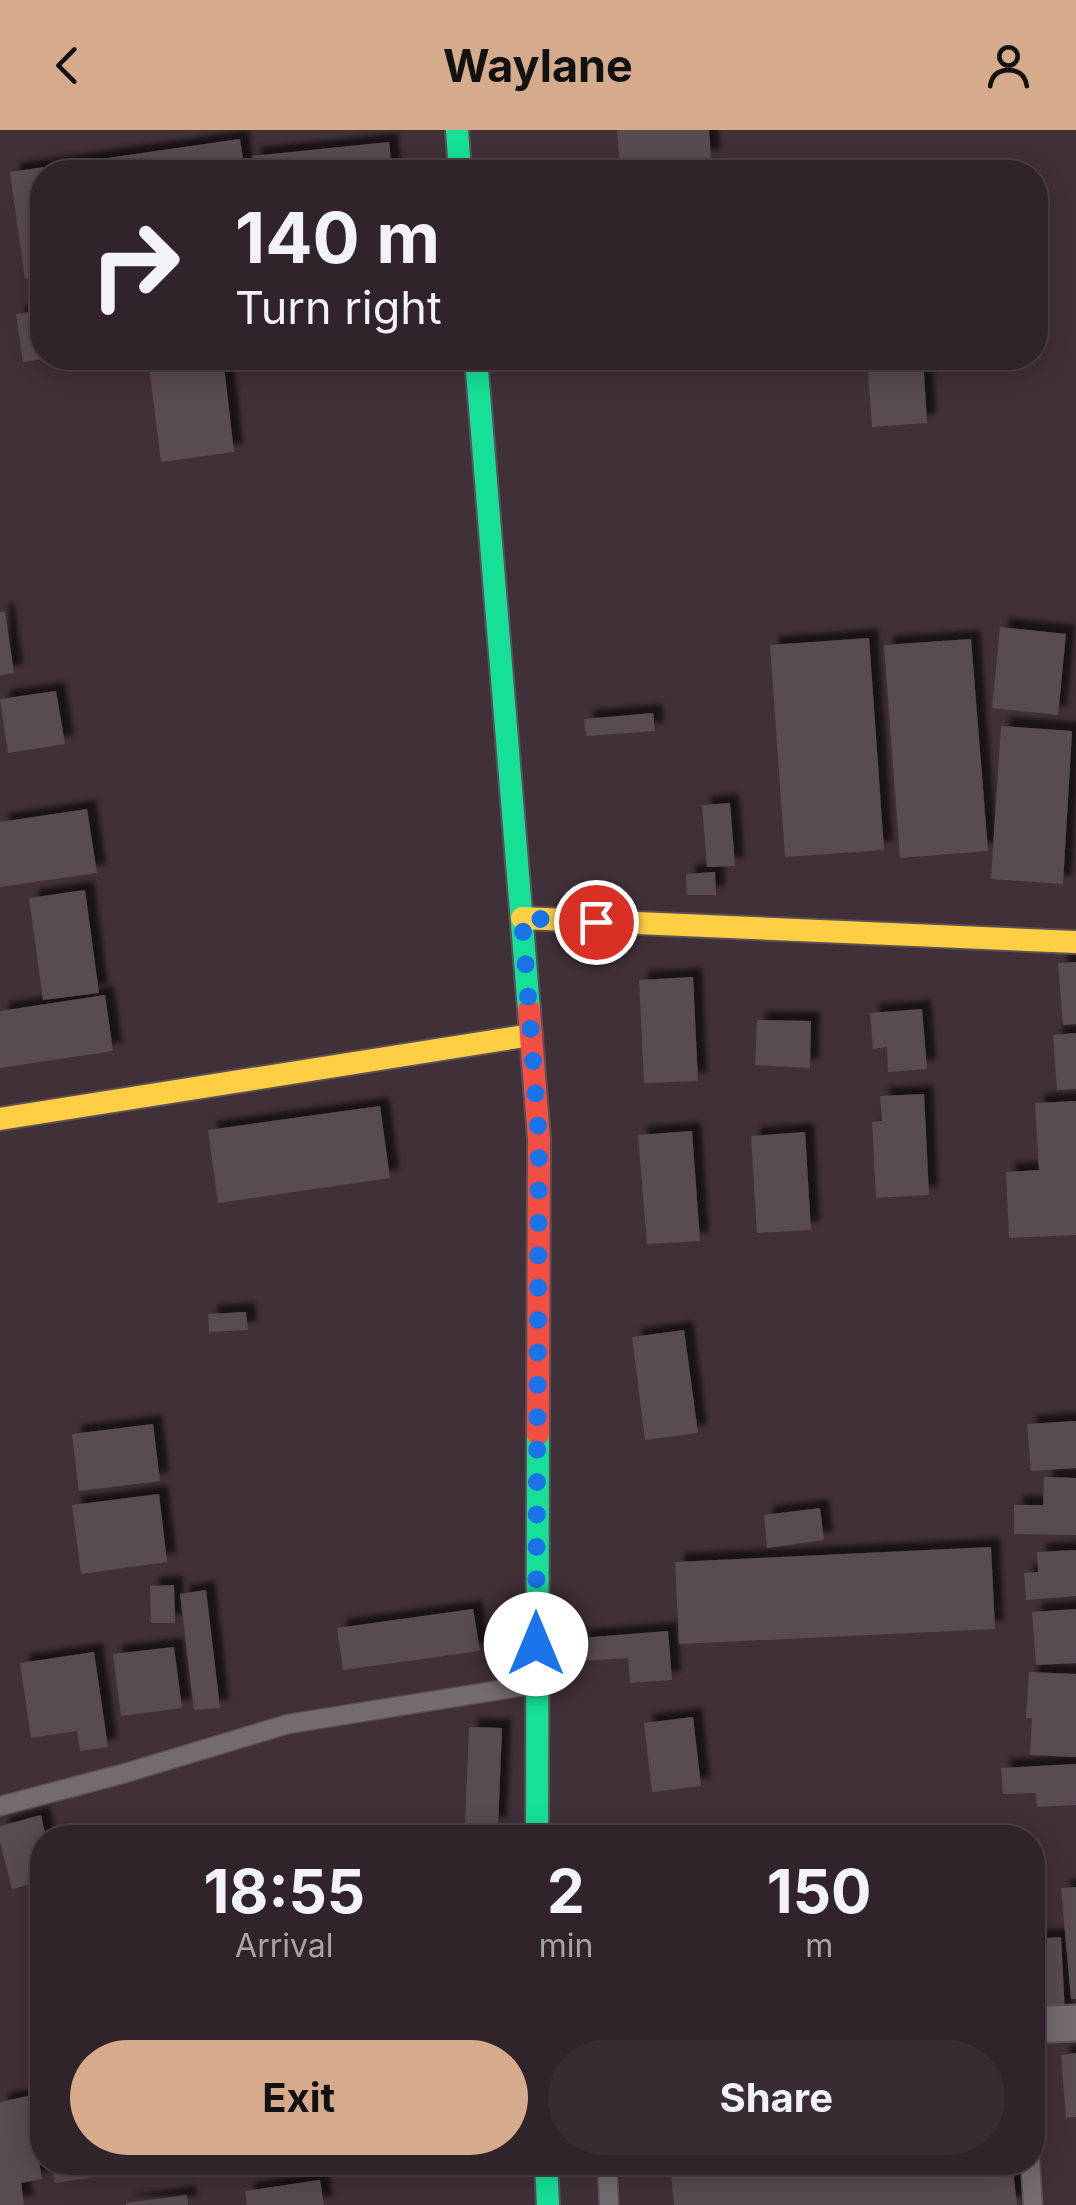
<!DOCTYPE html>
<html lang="en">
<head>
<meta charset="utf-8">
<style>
	:root { --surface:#30242a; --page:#382c32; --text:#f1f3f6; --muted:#a8a4a8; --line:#4b4147; --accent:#d6ab8b }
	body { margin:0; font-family:Inter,sans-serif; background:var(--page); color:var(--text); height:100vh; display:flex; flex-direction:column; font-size:38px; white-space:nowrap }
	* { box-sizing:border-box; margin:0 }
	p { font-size:32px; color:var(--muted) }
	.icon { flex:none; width:55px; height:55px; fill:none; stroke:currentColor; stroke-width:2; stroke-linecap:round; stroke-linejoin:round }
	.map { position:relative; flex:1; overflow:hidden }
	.details { position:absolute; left:30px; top:1695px; width:1015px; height:350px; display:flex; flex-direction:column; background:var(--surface); border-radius:40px; box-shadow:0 5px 25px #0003,0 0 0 2px var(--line) }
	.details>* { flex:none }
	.hud { position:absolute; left:30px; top:30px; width:1018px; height:210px; border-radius:40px; box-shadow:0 5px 25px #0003,0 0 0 2px var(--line); background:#30242a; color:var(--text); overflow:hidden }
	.pin { position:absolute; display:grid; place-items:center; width:85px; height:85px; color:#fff; margin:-42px; border:5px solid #fff; border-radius:50%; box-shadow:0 2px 10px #0007 }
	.me { position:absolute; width:110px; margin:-55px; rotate:0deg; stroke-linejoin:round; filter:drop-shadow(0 0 8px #0008) }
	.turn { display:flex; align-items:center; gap:35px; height:210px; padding:0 40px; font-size:45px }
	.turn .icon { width:130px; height:130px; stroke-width:2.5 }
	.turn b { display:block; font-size:70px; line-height:85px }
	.eta { display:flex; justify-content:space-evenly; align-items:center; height:170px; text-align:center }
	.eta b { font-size:60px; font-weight:700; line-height:70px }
	.button { display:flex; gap:20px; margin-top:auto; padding:20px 40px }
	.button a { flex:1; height:115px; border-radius:60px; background:var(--accent); color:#111; font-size:40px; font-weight:700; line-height:115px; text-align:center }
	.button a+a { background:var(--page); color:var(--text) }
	header { display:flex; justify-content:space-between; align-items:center; height:130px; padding:0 40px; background:var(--accent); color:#111; font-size:45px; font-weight:700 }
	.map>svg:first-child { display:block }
</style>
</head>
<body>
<header><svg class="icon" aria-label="back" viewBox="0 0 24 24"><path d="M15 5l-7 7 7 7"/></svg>Waylane<svg class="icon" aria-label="person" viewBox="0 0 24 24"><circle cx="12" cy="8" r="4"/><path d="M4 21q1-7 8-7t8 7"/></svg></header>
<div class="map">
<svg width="1076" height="2075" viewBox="0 0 1076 2075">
	<defs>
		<filter id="shadow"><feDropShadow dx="9" dy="-9" stdDeviation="2.5" flood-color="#0009"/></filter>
	</defs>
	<rect width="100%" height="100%" fill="#403038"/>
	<g fill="#594b51" filter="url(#shadow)">
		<polygon points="617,0 709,0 711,28 620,35"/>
		<polygon points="240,9 245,42 42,42 42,146 25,149 10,42"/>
		<polygon points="389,12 392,42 254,42 252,26"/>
		<polygon points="42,181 42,229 23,232 16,184"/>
		<polygon points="148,228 223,228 234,322 161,332"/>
		<polygon points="867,228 923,228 927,293 872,297"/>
		<polygon points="0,482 5,482 14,543 0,545"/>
		<polygon points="1000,497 1066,504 1058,585 992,578"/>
		<polygon points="869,508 884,720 785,727 770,515"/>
		<polygon points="971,509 988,721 900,728 884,515"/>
		<polygon points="56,561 65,614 8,623 0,569"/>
		<polygon points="653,583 655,601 586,606 584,589"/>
		<polygon points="1001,596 1072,601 1063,754 991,749"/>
		<polygon points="730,673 735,736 707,737 702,675"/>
		<polygon points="87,679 97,743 0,757 0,692"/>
		<polygon points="715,742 716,765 687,765 686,744"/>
		<polygon points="85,760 99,863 43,870 29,768"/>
		<polygon points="1076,832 1076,894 1063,895 1058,833"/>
		<polygon points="693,847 698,951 644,953 639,850"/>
		<polygon points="105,865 113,921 0,938 0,881"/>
		<polygon points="922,879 927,939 888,942 887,917 873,919 870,883"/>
		<polygon points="757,890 811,891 810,938 755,935"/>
		<polygon points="1076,903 1076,959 1057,960 1053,905"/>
		<polygon points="924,964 929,1065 876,1068 872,992 882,991 880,966"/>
		<polygon points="1076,971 1076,1105 1009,1108 1006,1042 1039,1040 1035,973"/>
		<polygon points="380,976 390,1048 218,1073 208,1000"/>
		<polygon points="692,1001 700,1111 647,1114 638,1005"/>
		<polygon points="805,1002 811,1100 757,1103 751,1006"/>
		<polygon points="246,1182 248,1200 209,1202 208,1184"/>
		<polygon points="684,1200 698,1303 645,1310 632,1207"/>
		<polygon points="1076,1291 1076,1338 1031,1341 1027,1294"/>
		<polygon points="153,1294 160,1351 79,1361 72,1304"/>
		<polygon points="1044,1347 1076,1348 1076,1405 1014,1404 1014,1375 1043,1375"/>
		<polygon points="159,1364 167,1432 81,1444 72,1375"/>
		<polygon points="820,1378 824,1410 767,1418 764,1385"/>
		<polygon points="991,1417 995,1499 679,1514 675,1432"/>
		<polygon points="1076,1420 1076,1466 1026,1470 1024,1443 1038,1442 1037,1422"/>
		<polygon points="174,1455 175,1493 151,1493 150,1456"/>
		<polygon points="206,1460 220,1578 194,1580 180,1464"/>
		<polygon points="473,1479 480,1521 343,1540 337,1498"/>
		<polygon points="1076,1479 1076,1533 1036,1535 1032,1482"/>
		<polygon points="668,1501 672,1550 630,1553 628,1528 582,1531 580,1508"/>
		<polygon points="174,1517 182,1578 121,1586 113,1524"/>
		<polygon points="94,1522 108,1617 80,1621 77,1601 31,1608 20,1533"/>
		<polygon points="1029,1542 1076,1544 1076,1627 1030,1625 1032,1588 1026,1588"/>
		<polygon points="693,1587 701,1656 652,1662 644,1593"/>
		<polygon points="469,1597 502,1598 498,1696 465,1695"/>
		<polygon points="1076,1634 1076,1675 1037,1677 1036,1663 1003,1664 1001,1638"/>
		<polygon points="41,1685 46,1708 42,1708 42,1751 12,1759 0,1711 0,1696"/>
		<polygon points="1076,1757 1076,1869 1071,1869 1061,1758"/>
		<polygon points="1061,1807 1065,1885 1032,1886 1032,1809"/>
		<polygon points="1076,1923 1076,1987 1066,1988 1061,1925"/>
		<polygon points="42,1963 42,2013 36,2014 42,2049 21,2053 24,2075 0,2075 0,1972"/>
		<polygon points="52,2032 134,2032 135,2041 55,2053"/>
		<polygon points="670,2032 1012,2032 1017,2075 674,2075"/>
		<polygon points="320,2050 324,2075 247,2075 245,2061"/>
		<polygon points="187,2065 188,2075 126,2075 126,2073"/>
	</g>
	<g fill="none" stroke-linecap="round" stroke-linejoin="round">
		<defs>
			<g id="lane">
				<polyline points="0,1676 122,1644 288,1594 531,1555"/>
				<polyline points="607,2032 609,2075"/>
				<polyline points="1030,2032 1033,2075"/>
			</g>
			<polyline id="street" points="1032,1895 1076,1893"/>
			<g id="fast">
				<polyline points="457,0 460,42"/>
				<polyline points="476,228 529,880"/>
				<polyline points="537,1708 538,1304"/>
				<polyline points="546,2032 548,2075"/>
			</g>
			<g id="slow">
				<polyline points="522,788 1076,812"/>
				<polyline points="0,989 531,905"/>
			</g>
			<polyline id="jam" points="529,880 539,1009 538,1304"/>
		</defs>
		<use href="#lane" stroke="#5c4f56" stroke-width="21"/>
		<use href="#street" stroke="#5c4f56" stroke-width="39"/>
		<use href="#fast" stroke="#5c4f56" stroke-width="26"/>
		<use href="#slow" stroke="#5c4f56" stroke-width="26"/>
		<use href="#jam" stroke="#5c4f56" stroke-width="26"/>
		<use href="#lane" stroke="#736b6e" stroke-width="18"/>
		<use href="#street" stroke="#736b6e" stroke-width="35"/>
		<use href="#fast" stroke="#16e098" stroke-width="22"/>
		<use href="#slow" stroke="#ffcf43" stroke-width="22"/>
		<use href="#jam" stroke="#f24e42" stroke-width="22"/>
	</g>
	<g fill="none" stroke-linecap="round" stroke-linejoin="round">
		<polyline stroke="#1a73e8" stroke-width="18" stroke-dasharray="0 32.4" points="536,1514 539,1009 522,788 596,792"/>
	</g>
</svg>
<div class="pin" style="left:596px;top:792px;background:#d93025"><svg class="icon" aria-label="arrive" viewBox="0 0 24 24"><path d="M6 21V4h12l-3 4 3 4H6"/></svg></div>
<svg class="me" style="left:536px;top:1514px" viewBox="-20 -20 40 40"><circle r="19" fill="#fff"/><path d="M0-13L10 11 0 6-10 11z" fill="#1a73e8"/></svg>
<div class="hud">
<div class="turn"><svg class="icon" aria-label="right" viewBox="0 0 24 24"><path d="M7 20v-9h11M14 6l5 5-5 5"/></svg><div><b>140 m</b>Turn right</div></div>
</div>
<section class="details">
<div class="eta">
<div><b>18:55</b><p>Arrival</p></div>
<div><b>2</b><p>min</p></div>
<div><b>150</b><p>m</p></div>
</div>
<div class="button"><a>Exit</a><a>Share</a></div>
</section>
</div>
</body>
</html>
